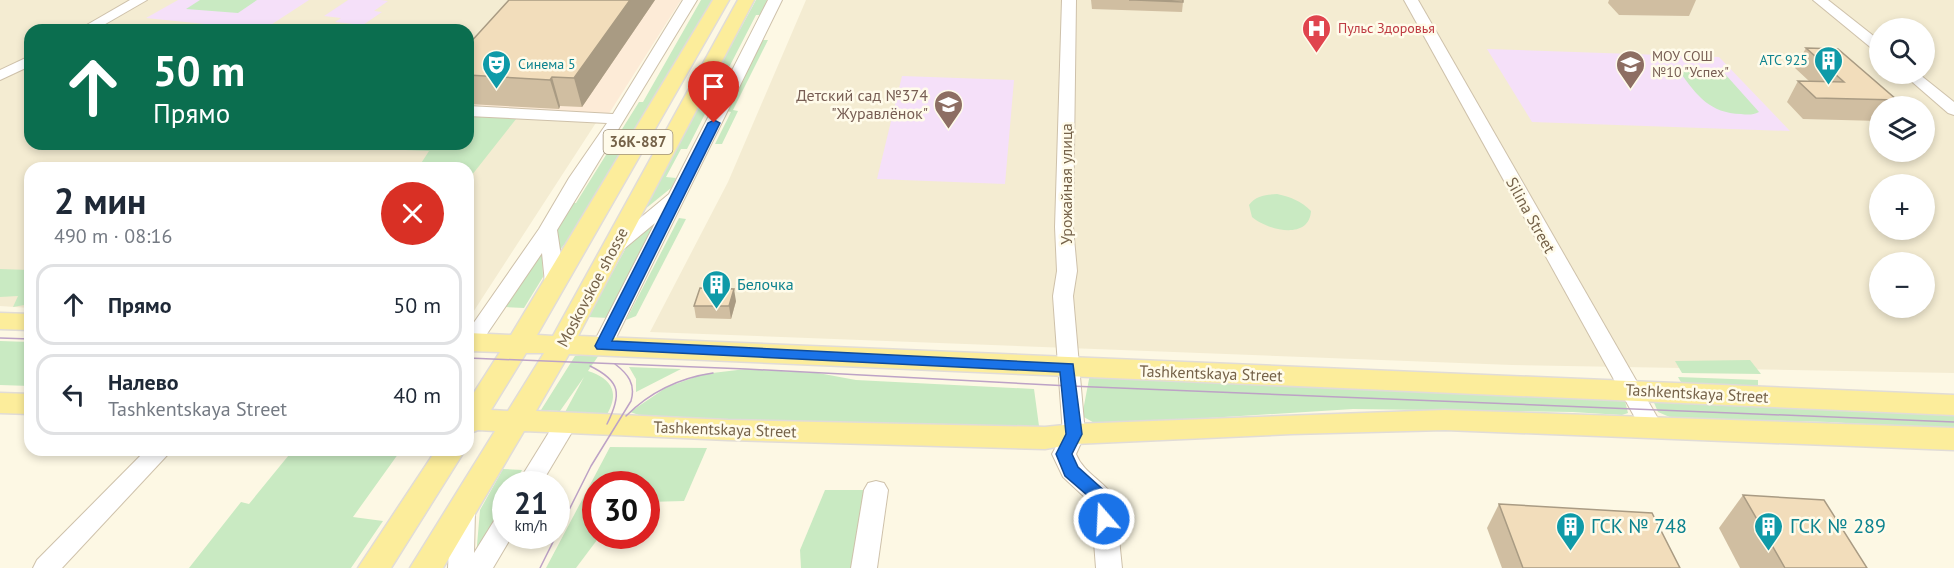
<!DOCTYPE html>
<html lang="ru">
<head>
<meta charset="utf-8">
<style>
	:root { --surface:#fff; --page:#f6f6f7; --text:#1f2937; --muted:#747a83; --line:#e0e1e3 }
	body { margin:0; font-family:"PT Sans",sans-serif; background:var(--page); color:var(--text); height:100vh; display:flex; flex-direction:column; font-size:22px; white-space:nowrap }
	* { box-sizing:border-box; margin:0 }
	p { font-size:20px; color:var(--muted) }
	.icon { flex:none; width:33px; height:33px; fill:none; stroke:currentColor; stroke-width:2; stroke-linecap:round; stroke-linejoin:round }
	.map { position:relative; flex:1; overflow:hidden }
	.side { position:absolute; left:24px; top:162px; width:450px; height:294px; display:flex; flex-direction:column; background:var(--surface); border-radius:18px; box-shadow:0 3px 9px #0003 }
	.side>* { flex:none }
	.banner { position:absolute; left:24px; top:24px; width:450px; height:126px; border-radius:18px; box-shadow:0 3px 9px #0003; background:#0b6e4f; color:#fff; overflow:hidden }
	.controls { position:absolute; left:1869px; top:18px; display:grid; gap:12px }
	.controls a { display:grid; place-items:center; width:66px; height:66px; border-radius:50%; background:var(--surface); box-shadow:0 3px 9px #0003; font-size:30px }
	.speed { position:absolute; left:492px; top:471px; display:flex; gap:12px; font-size:30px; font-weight:700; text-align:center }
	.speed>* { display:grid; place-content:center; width:78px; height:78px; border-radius:50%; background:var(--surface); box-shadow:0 3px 9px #0003; line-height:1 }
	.speed small { font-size:15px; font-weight:400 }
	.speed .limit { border:9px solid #d22; background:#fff; color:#111 }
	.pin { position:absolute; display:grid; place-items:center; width:51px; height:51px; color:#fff; margin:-62px -26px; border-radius:50% 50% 50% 0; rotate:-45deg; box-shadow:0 0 6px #0007 }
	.pin .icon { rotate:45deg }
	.me { position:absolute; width:66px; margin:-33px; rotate:341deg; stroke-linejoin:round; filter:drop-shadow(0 0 4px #0008) }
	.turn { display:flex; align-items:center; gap:21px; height:126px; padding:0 30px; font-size:27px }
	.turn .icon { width:78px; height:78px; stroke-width:2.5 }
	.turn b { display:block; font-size:42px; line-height:51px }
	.round { display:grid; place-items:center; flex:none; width:63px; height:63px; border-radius:32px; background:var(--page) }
	.summary { display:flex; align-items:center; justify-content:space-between; height:102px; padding:0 30px }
	h1 { font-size:36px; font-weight:600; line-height:45px }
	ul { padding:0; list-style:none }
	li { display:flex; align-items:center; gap:18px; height:81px; margin:0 12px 9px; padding:0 18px; border:3px solid var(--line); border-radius:18px }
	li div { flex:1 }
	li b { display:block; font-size:22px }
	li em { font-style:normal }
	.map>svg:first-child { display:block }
</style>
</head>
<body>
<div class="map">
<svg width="1954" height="568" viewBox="0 0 1954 568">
	<rect width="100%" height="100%" fill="#fdf8e4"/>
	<g fill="#f4ecd2" fill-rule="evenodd">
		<polygon points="0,0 519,0 468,58 468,30 30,30 30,144 468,144 468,108 601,115 468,320 468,168 30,168 30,308 0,306"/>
		<path d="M806 0H1954V373L1512 365 650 332 728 182ZM1880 28H1924V74H1880ZM1880 106H1924V152H1880ZM1880 184H1924V230H1880ZM1880 262H1924V308H1880Z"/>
	</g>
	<polygon fill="#fdebd7" points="529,0 681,0 603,123 468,116 468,71"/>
	<g fill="#f5e0f9">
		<polygon points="178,0 309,0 263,30 146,18"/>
		<polygon points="348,0 381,0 388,1 374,11 382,12 363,25 335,22 341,18 324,16"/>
		<polygon points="1487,49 1719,57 1790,131 1532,122"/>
		<polygon points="902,76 1014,80 1005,184 877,179"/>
	</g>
	<g fill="#c9eac2">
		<polygon points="200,0 257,0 238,13 186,9"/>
		<polygon points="701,0 713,0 574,233 558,252 556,227 571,203 576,203 639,102 643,102"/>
		<polygon points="756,0 767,0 760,15 756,15 687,149 681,149 666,177 676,178 671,188 639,214"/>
		<polygon points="762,40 768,40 733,110 738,111 722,144 715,144 731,112 727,111"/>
		<path d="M1691 68 1712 69 1725 74 1759 112C1753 115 1748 115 1741 114 1710 113 1697 96 1680 72L1682 69Z"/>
		<polygon points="468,111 520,114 468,180 468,168 418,168 429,151 334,147 336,144 468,144"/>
		<path d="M1277 194C1291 197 1301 201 1311 211 1309 241 1267 230 1252 217L1249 205C1256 195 1266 195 1277 194Z"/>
		<polygon points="663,214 608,318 588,317 628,244"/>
		<polygon points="679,218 686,219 636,316 626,320"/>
		<polygon points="542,248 543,277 524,308 505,307"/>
		<polygon points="0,269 30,270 30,304 13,307 18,296 0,297"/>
		<polygon points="0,341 30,342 30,386 0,385"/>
		<path d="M601 352 588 371C613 379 620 394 606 416L564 414 584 377 560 411 541 410 575 356Z"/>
		<polygon points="1750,360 1761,374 1682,373 1675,361"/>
		<polygon points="629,367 681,369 636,392 636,379"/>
		<polygon points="746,369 818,373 856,380 1034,389 1039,426 1030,430 925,429 639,415 630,412 667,387 704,374"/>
		<polygon points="1090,374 1615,394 1625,401 1628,413 1622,415 1572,412 1353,409 1098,425 1082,416"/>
		<polygon points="1678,377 1758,380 1758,388 1682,384"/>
		<polygon points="1652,398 1693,400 1696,404 1954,409 1954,430 1830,422 1672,418 1658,412"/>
		<polygon points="610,447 707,448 684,501 647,502 646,484 596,484 596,536 600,536 576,568 546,568"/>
		<polygon points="293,450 401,450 353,517 383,521 351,568 189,568 241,502 249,504"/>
		<polygon points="503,469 522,470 515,484 506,484 505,502 476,557 480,510"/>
		<polygon points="825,490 876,490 864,568 801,568 800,550"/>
	</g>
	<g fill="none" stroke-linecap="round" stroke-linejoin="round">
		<defs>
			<g id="minor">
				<polygon points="130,0 147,0 95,30 78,30"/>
				<polygon points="683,0 697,0 557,230 565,283 562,287 555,289 548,287 545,283 542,253 478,347 468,348 468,331 539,229 569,178 607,123 468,116 468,106 613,114"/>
				<polygon points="768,0 782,0 612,346 609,351 602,353 595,351 592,346 655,223 619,253 605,253 603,249 669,194"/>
				<path d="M1062 0H1076L1073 227 1077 271 1073 296 1085 434 1076 454C1084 474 1105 481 1115 499L1122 568H1096L1091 503 1063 477 1052 454 1063 434 1053 296 1057 271 1055 227Z"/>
				<polygon points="1404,0 1418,0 1660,422 1663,428 1660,434 1652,436 1644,434"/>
				<polygon points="1813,0 1828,0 1880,41 1880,52 1875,51"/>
				<polygon points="30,56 30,66 0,80 0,70"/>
				<polygon points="1903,74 1919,74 1954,102 1954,115 1948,113"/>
				<polygon points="567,414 575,416 578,422 541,484 517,484 559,416"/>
				<polygon points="146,450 172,450 62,568 33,568 37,560"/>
				<polygon points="876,481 884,483 888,490 877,568 851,568 864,490 868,483"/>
				<polygon points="463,501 472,504 475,511 474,553 497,516 506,513 506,536 512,536 493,568 448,568 451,511 454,504"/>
			</g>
			<g id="major">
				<path d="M713 0H729L537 335 553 336 738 0H754L578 336 1954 395V415L569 354 536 411 728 420 1045 427 1074 424 1445 410 1954 428V450L1445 430 1291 434 1074 444 1045 449 728 440 524 431 443 568H410L495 431 478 430 468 434V402L500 352 468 351V333L511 335ZM526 353H544L508 411 491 410Z"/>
				<polygon points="0,313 30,314 30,330 0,329"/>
				<polygon points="0,393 30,394 30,414 0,413"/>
				<polygon points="436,450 465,450 391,568 358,568"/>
			</g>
		</defs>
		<use href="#minor" stroke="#cec1aa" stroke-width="2"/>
		<use href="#major" stroke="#e1dcd7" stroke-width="3"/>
		<use href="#minor" fill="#fff" fill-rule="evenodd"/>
		<use href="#major" fill="#fced9b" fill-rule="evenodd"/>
		<g stroke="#bda2c6" stroke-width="1.5">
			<polyline points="0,338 30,339"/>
			<polyline points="468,358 746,369 1070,386 1954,422"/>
			<path d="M590 366C621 381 622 394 607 424"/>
			<path d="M626 416C650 392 679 378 713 373"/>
			<path d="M540 568 591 466 631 401C636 384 628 374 615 364"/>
		</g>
	</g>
	<g fill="#d0bea1">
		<polygon points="655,0 582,107 560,106 559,109 468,104 468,45"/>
		<polygon points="1091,0 1183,0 1183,2 1182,12 1092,9"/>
		<polygon points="1609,0 1696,0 1689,16 1619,15 1608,3"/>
		<polygon points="1806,48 1897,100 1893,106 1880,106 1880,121 1803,119 1787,102 1798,81 1809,81 1795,68"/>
		<polygon points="736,301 731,319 696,318 694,306"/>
		<polygon points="1743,495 1867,568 1740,568 1719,528"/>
		<polygon points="1499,504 1680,568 1502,568 1487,528"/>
	</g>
	<g fill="#a99b83">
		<polygon points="630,0 655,0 582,107 574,78"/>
		<polygon points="552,77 560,106 559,109 550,80"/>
		<polygon points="734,289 736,301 731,319 729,306"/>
	</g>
	<g fill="#f2ddbb" stroke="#a99b83" stroke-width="1.5">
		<polygon points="509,0 630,0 574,78 552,77 550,80 468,75 468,45"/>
		<polygon points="1129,0 1183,0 1183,2 1135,0"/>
		<polygon points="1806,48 1838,49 1897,100 1816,98 1798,81 1844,82"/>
		<polygon points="700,288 734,289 729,306 694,306"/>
		<polygon points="1743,495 1824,500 1867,568 1785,568"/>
		<polygon points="1499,504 1652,513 1680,568 1523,568"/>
	</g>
	<polygon fill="#1a73e8" stroke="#114b97" stroke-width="1.5" points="714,120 720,123 612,341 1073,364 1082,434 1072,454 1078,467 1109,495 1113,519 1111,524 1104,526 1098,524 1095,502 1065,476 1056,454 1066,434 1060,372 597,349 595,346 708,123"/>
	<defs>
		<symbol id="hospital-pin" viewBox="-11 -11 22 30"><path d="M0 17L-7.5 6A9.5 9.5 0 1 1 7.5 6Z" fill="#e0444e" stroke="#fffbea"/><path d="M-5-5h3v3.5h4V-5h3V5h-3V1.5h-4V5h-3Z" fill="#fff"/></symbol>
		<symbol id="building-pin" viewBox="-11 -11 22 30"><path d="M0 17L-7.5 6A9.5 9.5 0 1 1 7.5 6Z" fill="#0f9aa8" stroke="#fffbea"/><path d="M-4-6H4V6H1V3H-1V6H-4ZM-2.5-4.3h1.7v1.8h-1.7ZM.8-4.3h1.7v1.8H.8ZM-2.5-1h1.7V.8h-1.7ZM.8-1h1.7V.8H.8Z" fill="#fff"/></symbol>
		<symbol id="theatre-pin" viewBox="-11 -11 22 30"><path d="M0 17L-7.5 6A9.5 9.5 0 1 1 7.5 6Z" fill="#0f9aa8" stroke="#fffbea"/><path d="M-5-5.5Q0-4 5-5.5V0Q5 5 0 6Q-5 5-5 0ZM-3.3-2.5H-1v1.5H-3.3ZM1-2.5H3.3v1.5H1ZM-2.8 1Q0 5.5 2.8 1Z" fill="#fff"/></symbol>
		<symbol id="school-pin" viewBox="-11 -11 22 30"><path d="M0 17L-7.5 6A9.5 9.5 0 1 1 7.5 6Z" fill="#8d6e63" stroke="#fffbea"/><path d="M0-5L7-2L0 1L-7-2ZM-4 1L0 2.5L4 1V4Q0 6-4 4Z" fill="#fff"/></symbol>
	</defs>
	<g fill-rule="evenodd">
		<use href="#hospital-pin" x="1300" y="12" width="33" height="45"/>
		<use href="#building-pin" x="1812" y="44" width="33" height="45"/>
		<use href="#theatre-pin" x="480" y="48" width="33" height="45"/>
		<use href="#school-pin" x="1614" y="48" width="33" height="45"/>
		<use href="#school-pin" x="932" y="88" width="33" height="45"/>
		<use href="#building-pin" x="700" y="268" width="33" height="45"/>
		<use href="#building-pin" x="1554" y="510" width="33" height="45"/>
		<use href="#building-pin" x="1752" y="510" width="33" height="45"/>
	</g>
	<g text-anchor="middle" stroke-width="5" stroke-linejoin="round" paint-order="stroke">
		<g font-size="14" fill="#be3a42" stroke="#fffbea" text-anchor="start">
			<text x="1338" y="33">Пульс Здоровья</text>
		</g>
		<g font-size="14" fill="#785e54" stroke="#fffbea" text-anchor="start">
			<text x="1652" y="61">МОУ СОШ<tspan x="1652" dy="16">№10 "Успех"</tspan></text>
		</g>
		<g font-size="14" fill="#0d838f" stroke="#fffbea" text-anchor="end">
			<text x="1808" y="65">АТС 925</text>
			<text x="518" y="69" text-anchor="start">Синема 5</text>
		</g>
		<rect fill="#fffbea" stroke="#9e9079" stroke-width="1.5" x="603.5" y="130" width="69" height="24" rx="4.5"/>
		<g font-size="15" font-weight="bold" fill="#756249">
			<text x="638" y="147">36К-887</text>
		</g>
		<g font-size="16" fill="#785e54" stroke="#fffbea" text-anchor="end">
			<text x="928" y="101">Детский сад №374<tspan x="928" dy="18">"Журавлёнок"</tspan></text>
		</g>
		<g font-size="16" fill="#756249" stroke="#fffbea">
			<text transform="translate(1066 184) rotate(-90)" y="6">Урожайная улица</text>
			<text transform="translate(1531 215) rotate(61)" y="6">Silina Street</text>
			<text transform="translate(592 287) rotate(-62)" y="6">Moskovskoe shosse</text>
			<text transform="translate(1211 373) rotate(2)" y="6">Tashkentskaya Street</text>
			<text transform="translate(1697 393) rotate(3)" y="6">Tashkentskaya Street</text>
			<text transform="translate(725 429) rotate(2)" y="6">Tashkentskaya Street</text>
		</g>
		<g font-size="16" fill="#0d838f" stroke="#fffbea" text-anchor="start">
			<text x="737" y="290">Белочка</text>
		</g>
		<g font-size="20" fill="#0d838f" stroke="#fffbea" text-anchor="start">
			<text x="1591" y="533">ГСК № 748</text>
			<text x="1790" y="533">ГСК № 289</text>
		</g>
	</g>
</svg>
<div class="controls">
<a><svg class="icon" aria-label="search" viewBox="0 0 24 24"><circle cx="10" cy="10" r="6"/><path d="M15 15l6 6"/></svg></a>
<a><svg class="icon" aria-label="layers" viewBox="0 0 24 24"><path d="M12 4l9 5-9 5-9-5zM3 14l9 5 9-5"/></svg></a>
<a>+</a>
<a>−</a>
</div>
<div class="speed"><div>21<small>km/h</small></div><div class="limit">30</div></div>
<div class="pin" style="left:714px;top:123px;background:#d93025"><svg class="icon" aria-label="arrive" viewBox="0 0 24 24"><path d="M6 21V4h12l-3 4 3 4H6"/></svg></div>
<svg class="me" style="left:1104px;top:519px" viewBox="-20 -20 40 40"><circle r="17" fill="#1a73e8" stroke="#fff" stroke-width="3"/><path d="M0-11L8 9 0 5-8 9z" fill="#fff"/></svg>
<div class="banner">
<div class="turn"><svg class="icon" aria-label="ahead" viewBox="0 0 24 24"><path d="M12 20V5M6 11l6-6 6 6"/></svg><div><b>50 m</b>Прямо</div></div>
</div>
<section class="side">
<div class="summary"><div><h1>2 мин</h1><p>490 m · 08:16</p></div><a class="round" style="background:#d93025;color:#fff"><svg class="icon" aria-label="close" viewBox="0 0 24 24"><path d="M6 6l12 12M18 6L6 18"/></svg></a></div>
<ul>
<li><svg class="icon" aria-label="ahead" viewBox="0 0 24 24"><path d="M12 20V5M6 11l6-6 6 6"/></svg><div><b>Прямо</b></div><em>50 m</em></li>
<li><svg class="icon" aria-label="left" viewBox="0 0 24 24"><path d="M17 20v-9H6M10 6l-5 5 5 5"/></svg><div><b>Налево</b><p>Tashkentskaya Street</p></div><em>40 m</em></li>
</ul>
</section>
</div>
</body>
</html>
